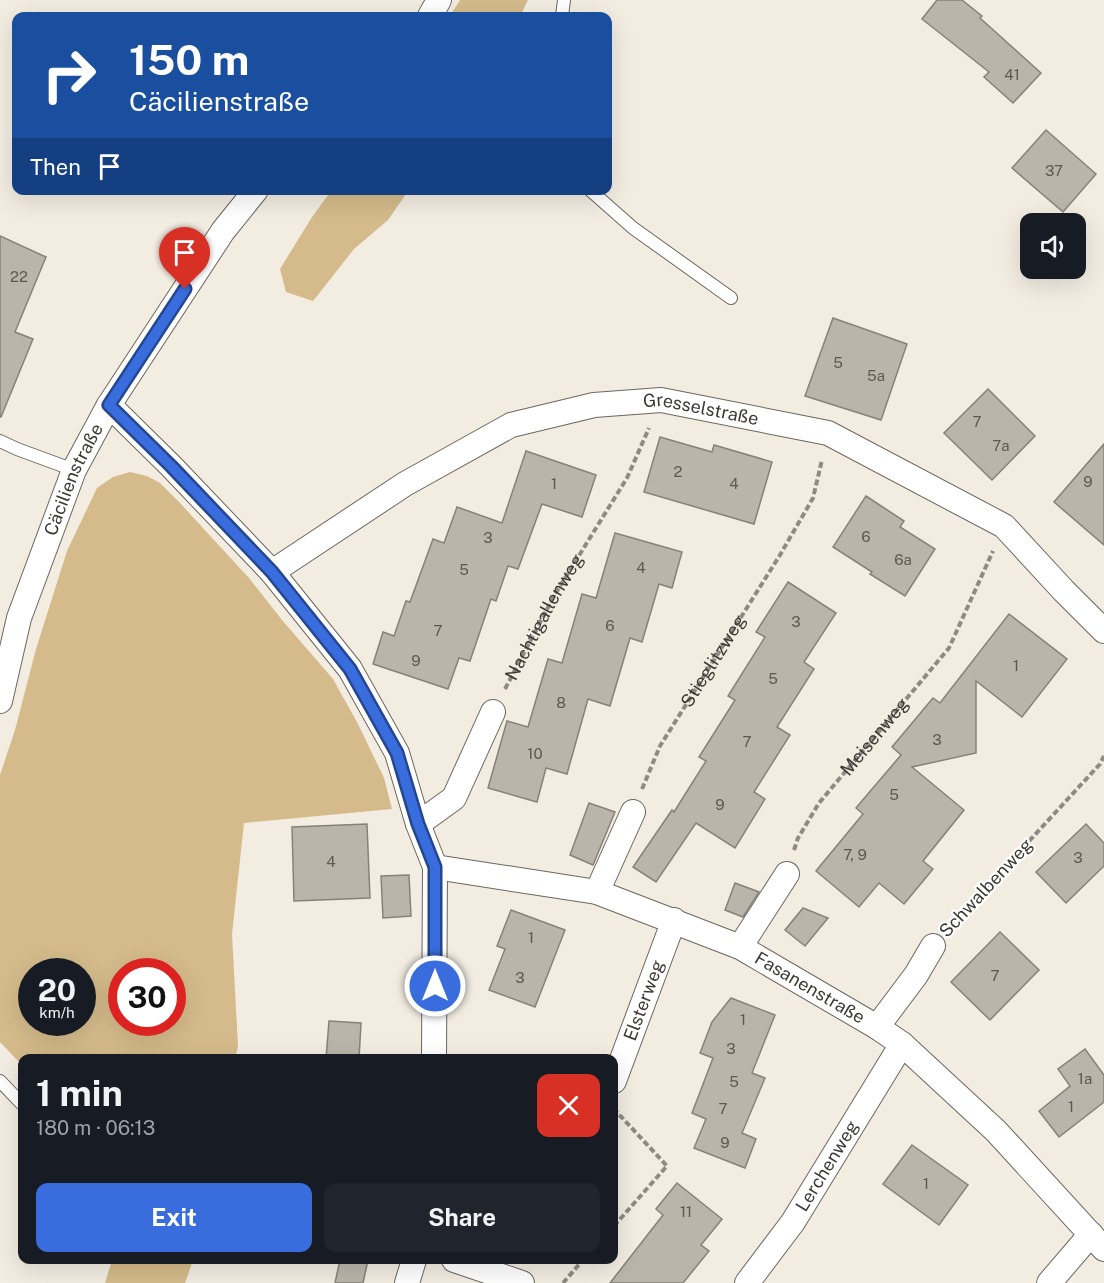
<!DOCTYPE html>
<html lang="en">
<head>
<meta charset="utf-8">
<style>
	:root { --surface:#171b24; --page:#20242c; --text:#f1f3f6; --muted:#9ea1a6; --accent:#396ddd }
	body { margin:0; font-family:"Public Sans",sans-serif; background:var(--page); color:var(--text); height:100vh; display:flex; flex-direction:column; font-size:22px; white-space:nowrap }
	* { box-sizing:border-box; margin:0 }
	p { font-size:20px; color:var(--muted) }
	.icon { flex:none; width:33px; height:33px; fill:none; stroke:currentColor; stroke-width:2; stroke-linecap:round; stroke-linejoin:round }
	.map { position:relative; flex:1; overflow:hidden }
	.side { position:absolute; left:18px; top:1054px; width:600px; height:210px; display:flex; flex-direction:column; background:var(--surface); border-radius:12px; box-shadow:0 6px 24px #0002 }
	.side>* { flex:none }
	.hud { position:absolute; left:12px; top:12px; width:600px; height:183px; border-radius:12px; box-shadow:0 6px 24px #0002; background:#1a4fa0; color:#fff; overflow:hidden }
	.controls { position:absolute; left:1020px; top:213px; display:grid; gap:12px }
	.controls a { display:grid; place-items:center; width:66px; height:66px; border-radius:12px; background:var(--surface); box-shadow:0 6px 24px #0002; font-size:30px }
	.speed { position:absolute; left:18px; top:958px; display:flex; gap:12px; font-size:30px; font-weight:700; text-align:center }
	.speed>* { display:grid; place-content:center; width:78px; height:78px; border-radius:50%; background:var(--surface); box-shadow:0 6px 24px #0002; line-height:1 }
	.speed small { font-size:15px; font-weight:400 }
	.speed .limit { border:9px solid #d22; background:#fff; color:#111 }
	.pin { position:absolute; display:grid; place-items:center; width:51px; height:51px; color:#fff; margin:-62px -26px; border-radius:50% 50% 50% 0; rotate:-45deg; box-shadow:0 0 6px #0007 }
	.pin .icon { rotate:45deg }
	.me { position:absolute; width:66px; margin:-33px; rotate:0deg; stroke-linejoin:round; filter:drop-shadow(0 0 4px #0008) }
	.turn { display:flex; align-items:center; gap:21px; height:126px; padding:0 18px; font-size:27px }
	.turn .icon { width:78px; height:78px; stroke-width:2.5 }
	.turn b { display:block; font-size:42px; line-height:51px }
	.then { display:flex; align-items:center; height:57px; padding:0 18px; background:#0003; gap:12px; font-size:22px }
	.round { display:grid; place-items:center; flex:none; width:63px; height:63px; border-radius:12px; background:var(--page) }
	.overview { display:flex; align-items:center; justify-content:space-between; height:102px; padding:0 18px }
	h1 { font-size:36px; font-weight:700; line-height:45px }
	.cta { display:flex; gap:12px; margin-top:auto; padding:12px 18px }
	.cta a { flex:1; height:69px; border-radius:12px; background:var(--accent); color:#fff; font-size:24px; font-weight:700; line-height:69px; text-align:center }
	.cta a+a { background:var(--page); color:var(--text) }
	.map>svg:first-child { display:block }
</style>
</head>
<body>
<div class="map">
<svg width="1104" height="1283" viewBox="0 0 1104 1283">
	<rect width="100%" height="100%" fill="#f2ece1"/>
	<g fill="#d5bb8b" fill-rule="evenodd">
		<polygon points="460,0 528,0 520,16 450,16"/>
		<polygon points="331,191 408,191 388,220 354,249 313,301 286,292 280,269 312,217"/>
		<path d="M130 472 147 476 160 483 179 502 249 578 282 620 333 679 358 724 384 778 392 809 244 823 232 934 238 1046 235 1059H22V1065L0 1042V775L15 730 36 649 67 551 97 488 113 477ZM32 972H82V1023H32ZM122 972H172V1023H122Z"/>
		<polygon points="112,1260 193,1260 185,1283 105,1283"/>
	</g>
	<g fill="#bab5aa" stroke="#878278" stroke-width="1.5">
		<polygon points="937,0 962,0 982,16 980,18 1041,73 1013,103 984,77 989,72 922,19"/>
		<polygon points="1046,130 1096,174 1063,212 1012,168"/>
		<polygon points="0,236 46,257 15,332 33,339 1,417 0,417"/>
		<polygon points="833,318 907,344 881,420 805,396"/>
		<polygon points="988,389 1035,436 992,480 944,433"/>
		<polygon points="660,437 712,452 714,445 772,462 754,524 644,492"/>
		<polygon points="1104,444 1104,545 1054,502"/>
		<polygon points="526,451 596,475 582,517 542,504 518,569 508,566 496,601 491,599 470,661 459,658 448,689 373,664 383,632 394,636 406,601 410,602 433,539 444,543 457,507 502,523"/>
		<polygon points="866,496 904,521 900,527 935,549 905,596 870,574 872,572 833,547"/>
		<polygon points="615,533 682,552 672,588 659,584 642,642 630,638 610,706 588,699 567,774 546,768 537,802 488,788 507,721 528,727 548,659 562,663 582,594 596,598"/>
		<polygon points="788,582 836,613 804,662 814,669 777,727 790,735 754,792 765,799 735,848 696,823 656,882 633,867 672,810 674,812 706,761 699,757 735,700 728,696 765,637 756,632"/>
		<polygon points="1009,614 1067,659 1022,717 976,681 976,753 912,767 964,810 923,861 933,869 904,904 879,883 859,907 816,871 863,814 856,808 901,755 892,747 933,698 940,703"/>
		<polygon points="589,803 615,812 593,865 570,855"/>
		<polygon points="367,824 370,898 294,901 292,827"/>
		<polygon points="1086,824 1104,843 1104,866 1066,903 1036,872"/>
		<polygon points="409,875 411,916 383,918 381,876"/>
		<polygon points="735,883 759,892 743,917 725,910"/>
		<polygon points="803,908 828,918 805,946 785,930"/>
		<polygon points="511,910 565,930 535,1007 489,990 505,949 497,946"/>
		<polygon points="1000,932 1039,970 990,1020 951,982"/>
		<polygon points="731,998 775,1015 752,1073 765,1078 742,1133 756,1139 745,1168 694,1148 706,1119 692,1113 713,1058 700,1053 712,1022"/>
		<polygon points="329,1021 361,1023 359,1059 326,1059"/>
		<polygon points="1085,1049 1104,1075 1104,1102 1059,1137 1039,1111 1070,1086 1058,1069"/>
		<polygon points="912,1145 968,1185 939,1225 883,1184"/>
		<polygon points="677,1183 722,1219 701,1245 709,1251 683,1283 610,1283 663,1215 656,1209"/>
		<polygon points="340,1260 368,1260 363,1283 335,1283"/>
	</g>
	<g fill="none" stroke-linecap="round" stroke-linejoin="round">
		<defs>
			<g id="service">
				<polyline points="562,16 564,0"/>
				<polyline points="590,190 633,228 731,298"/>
				<polyline points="0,441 17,449 74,470"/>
				<polyline points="0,1081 22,1104"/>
			</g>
			<g id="minor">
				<polyline points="430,16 439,0"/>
				<polyline points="109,405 171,466 272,572 350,669 397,753 418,824 435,867 434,1059"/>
				<path id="s4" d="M272 572 405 484 511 425 594 405 661 400 828 433 1004 526 1064 591 1104 631"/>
				<path id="s5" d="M0 701 19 618 74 470 109 405 223 231 256 190"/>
				<polyline points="418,824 454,798 493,712"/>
				<path id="s6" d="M435 867 597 892 740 947 877 1027 902 1044 996 1131 1104 1249"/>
				<polyline points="597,892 633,812"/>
				<polyline points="740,947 787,874"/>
				<polyline points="877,1027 916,975 933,946"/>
				<path id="s7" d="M614 1081 674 920"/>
				<polyline points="454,1260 522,1283"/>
				<polyline points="407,1283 414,1260"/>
				<path id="s8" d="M747 1283 793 1222 902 1044"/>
				<polyline points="1049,1283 1091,1234"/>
			</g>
		</defs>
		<use href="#service" stroke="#6c675e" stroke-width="14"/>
		<use href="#minor" stroke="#6c675e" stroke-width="26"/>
		<g stroke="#8f8b84" stroke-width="4" stroke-dasharray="6 3" stroke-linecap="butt">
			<path id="s1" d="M505 689 554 596 627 478 649 428"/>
			<path id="s2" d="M642 789 660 746 780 555 813 498 822 460"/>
			<path id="s3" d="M794 850 798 838 819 803 949 648 993 551"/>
			<polyline points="950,927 1100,764 1104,756"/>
			<polyline points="614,1226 667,1166 614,1109"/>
			<polyline points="563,1283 583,1260"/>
		</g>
		<use href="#service" stroke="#fff" stroke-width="12"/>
		<use href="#minor" stroke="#fff" stroke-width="24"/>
	</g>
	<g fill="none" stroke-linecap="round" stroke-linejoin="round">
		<defs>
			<polyline id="route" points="185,289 109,405 171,466 272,572 350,669 397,753 418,824 435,867 435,986"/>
		</defs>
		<use href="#route" stroke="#254790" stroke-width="15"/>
		<use href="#route" stroke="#396ddd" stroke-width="10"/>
	</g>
	<g text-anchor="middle" stroke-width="4.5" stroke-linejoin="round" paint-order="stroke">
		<g font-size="15" fill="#5c5952">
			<text x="1012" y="80">41</text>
			<text x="1054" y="176">37</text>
			<text x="19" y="282">22</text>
			<text x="838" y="368">5</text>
			<text x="876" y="381">5a</text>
			<text x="977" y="427">7</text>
			<text x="1001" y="451">7a</text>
			<text x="678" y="477">2</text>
			<text x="1088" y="487">9</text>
			<text x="554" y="489">1</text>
			<text x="734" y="489">4</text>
			<text x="866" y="542">6</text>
			<text x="488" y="543">3</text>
			<text x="903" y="565">6a</text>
			<text x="641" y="573">4</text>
			<text x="464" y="575">5</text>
			<text x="796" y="627">3</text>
			<text x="610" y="631">6</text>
			<text x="438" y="636">7</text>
			<text x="416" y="666">9</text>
			<text x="1016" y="671">1</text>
			<text x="773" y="684">5</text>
			<text x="561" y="708">8</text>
			<text x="937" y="745">3</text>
			<text x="747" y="747">7</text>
			<text x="535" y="759">10</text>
			<text x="894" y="800">5</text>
			<text x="720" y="810">9</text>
			<text x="855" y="860">7, 9</text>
			<text x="1078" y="863">3</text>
			<text x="331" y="867">4</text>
			<text x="531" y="943">1</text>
			<text x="995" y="981">7</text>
			<text x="520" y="983">3</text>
			<text x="743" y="1025">1</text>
			<text x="731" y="1054">3</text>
			<text x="1085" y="1084">1a</text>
			<text x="734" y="1087">5</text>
			<text x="1071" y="1112">1</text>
			<text x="723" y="1114">7</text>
			<text x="725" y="1148">9</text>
			<text x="926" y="1189">1</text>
			<text x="686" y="1217">11</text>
		</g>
		<g font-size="18" fill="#3c3a35" stroke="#fff">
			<text dy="6" stroke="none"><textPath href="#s4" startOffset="474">Gresselstraße</textPath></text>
			<text dy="6" stroke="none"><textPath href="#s5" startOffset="234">Cäcilienstraße</textPath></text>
			<text dy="6" stroke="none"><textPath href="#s1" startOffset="82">Nachtigallenweg</textPath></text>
			<text dy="6" stroke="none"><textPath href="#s2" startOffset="147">Stieglitzweg</textPath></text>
			<text dy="6" stroke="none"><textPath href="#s3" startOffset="140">Meisenweg</textPath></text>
			<text transform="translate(986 888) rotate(-47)" y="6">Schwalbenweg</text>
			<text dy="6" stroke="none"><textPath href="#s6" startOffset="398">Fasanenstraße</textPath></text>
			<text dy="6" stroke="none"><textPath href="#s7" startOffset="86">Elsterweg</textPath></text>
			<text dy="6" stroke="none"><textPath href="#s8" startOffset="142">Lerchenweg</textPath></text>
		</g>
	</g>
</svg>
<div class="controls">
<a><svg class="icon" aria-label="sound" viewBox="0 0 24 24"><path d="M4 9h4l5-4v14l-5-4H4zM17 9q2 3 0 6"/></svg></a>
</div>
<div class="speed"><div>20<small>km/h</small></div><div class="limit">30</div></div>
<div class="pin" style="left:185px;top:289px;background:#d93025"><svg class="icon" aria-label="arrive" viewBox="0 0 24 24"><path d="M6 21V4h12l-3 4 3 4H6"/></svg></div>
<svg class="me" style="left:435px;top:986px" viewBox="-20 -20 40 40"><circle r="17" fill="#396ddd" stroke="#fff" stroke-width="3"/><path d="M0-11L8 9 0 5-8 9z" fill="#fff"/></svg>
<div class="hud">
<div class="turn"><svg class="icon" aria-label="right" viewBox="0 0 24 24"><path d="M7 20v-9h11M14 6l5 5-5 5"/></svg><div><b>150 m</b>Cäcilienstraße</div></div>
<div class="then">Then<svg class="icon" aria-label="arrive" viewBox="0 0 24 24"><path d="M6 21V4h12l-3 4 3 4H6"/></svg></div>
</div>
<section class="side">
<div class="overview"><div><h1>1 min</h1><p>180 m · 06:13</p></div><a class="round" style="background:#d93025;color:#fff"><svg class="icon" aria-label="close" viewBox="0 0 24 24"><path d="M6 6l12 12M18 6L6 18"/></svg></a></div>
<div class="cta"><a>Exit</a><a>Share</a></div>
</section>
</div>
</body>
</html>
